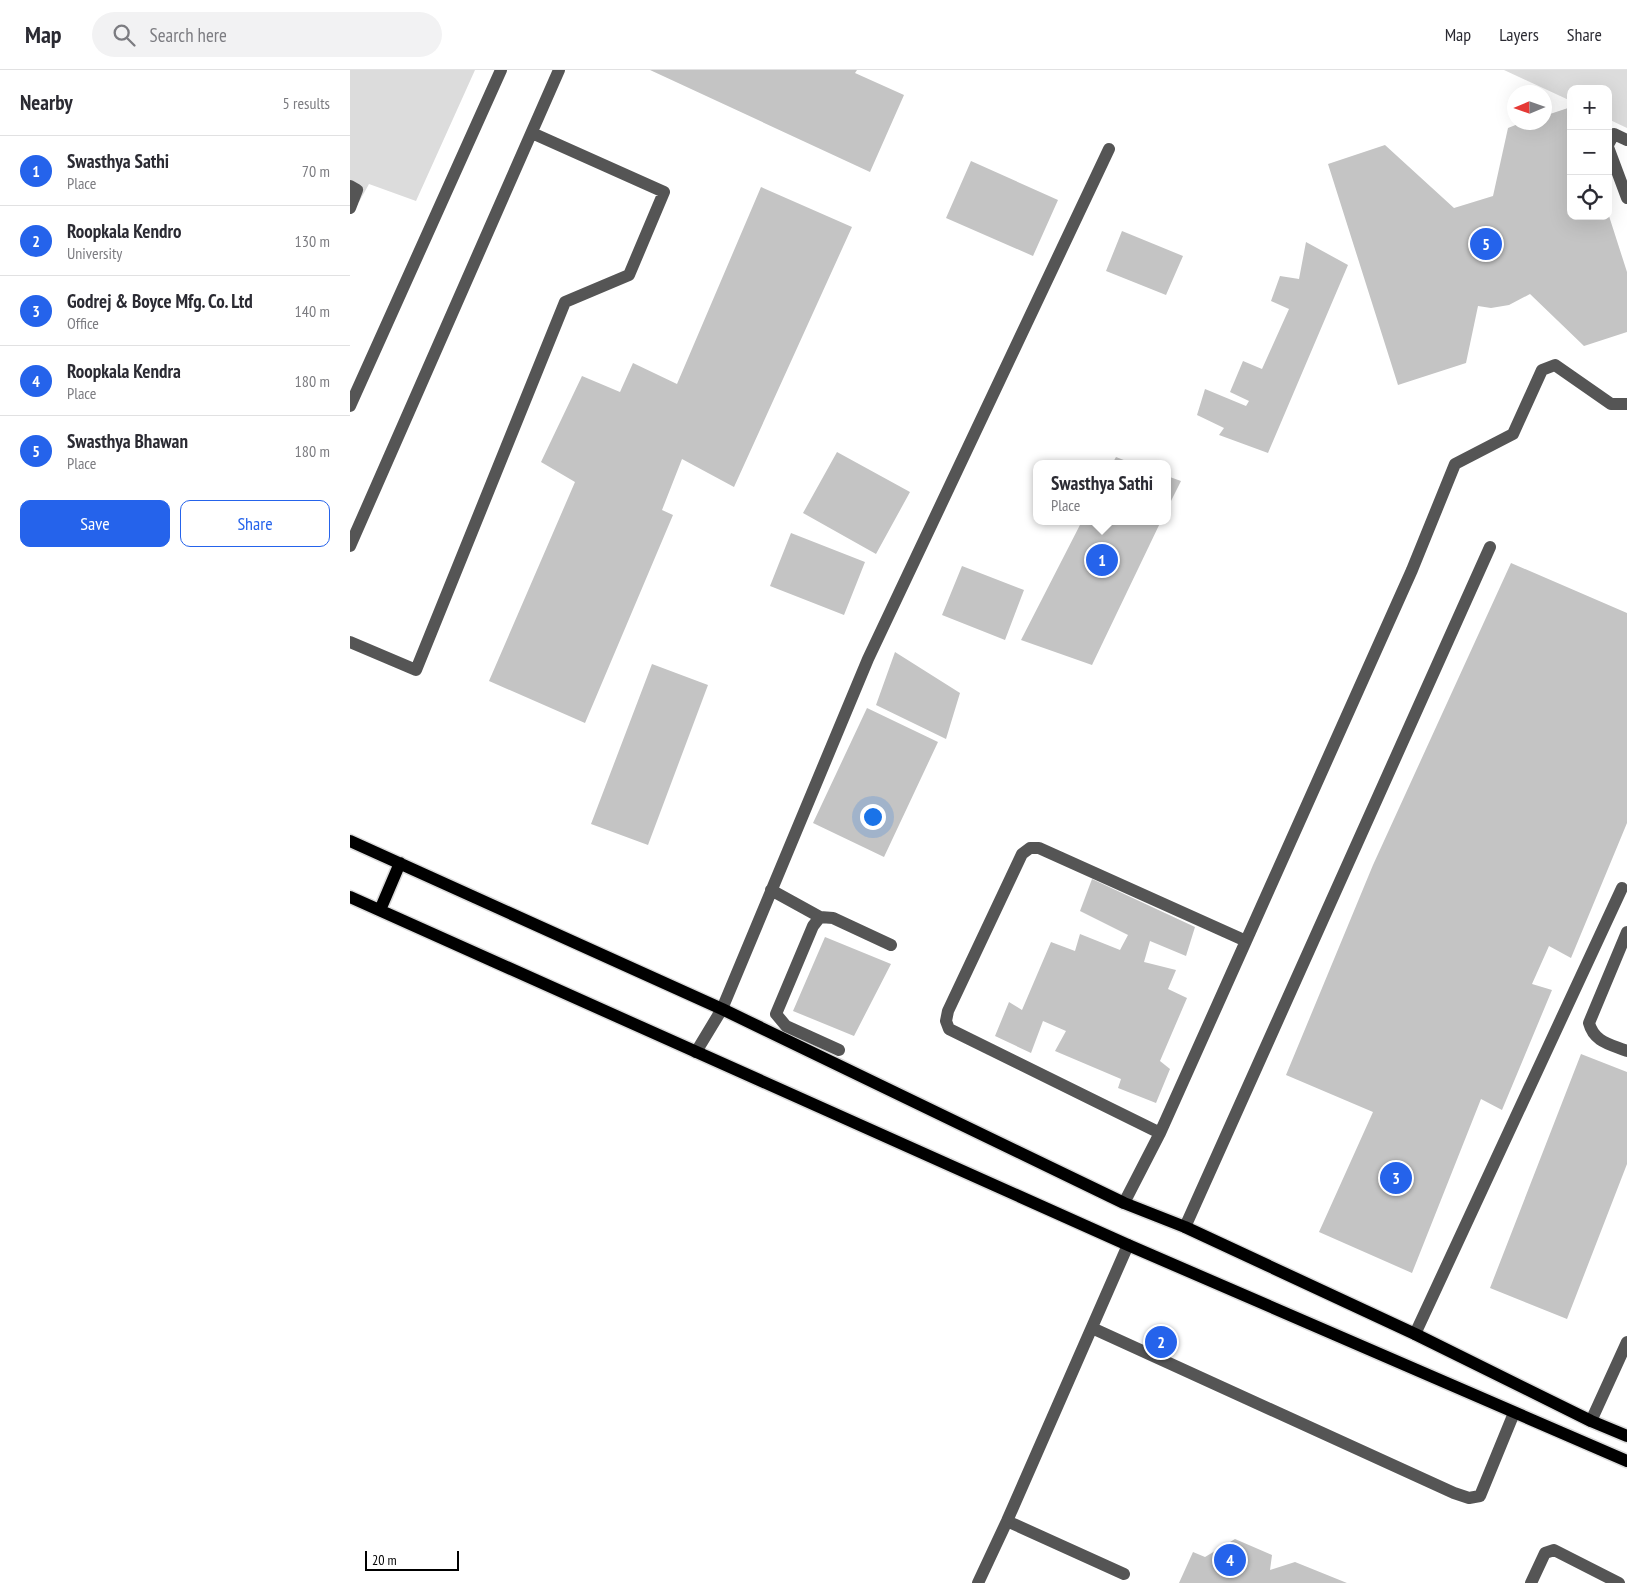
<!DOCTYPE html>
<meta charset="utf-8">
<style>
:root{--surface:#fff;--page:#f2f2f3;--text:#2b2b33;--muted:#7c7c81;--line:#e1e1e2;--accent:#2563eb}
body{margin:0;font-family:"PT Sans Narrow",sans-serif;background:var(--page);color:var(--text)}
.controls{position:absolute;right:15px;top:15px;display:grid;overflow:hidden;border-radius:10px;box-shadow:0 5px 20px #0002}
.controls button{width:45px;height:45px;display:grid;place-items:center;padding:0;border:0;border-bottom:1px solid var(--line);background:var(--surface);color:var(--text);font:25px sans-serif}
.compass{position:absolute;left:1157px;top:15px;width:45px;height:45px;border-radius:50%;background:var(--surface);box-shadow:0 5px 20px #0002;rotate:268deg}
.scale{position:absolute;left:15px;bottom:12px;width:94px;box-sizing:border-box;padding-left:5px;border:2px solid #000;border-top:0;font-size:14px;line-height:18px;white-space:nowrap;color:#000;-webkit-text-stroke:4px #fff;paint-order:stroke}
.you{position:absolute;left:522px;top:746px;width:18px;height:18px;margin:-12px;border:4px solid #fff;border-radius:50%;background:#1a73e8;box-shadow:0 0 0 8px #1a73e833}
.badge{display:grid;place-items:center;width:32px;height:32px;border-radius:50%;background:var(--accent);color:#fff;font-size:16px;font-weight:700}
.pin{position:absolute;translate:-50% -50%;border:2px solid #fff;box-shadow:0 1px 5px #0006}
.popup{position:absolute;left:683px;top:390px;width:138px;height:65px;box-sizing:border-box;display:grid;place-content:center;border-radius:10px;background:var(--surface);filter:drop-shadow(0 1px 4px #0005);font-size:16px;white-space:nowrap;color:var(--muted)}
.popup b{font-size:19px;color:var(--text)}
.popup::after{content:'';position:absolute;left:50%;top:100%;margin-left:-10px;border:10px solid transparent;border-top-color:var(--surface)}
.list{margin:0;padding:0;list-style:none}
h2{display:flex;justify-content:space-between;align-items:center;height:65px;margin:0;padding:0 20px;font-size:21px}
h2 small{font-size:16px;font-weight:400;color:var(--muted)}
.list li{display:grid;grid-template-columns:32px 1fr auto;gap:15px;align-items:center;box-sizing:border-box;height:70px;padding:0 20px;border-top:1px solid var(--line)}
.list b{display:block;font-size:19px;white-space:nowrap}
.list p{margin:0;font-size:16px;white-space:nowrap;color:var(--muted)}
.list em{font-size:16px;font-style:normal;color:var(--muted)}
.actions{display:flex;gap:10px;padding:15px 20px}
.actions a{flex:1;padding:11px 0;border:1px solid var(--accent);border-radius:10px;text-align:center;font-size:18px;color:var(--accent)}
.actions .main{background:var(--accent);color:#fff}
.icon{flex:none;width:28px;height:28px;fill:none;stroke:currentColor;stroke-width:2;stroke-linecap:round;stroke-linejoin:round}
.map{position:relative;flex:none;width:1277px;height:1513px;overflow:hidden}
header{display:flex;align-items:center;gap:30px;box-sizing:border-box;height:70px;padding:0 25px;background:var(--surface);border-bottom:1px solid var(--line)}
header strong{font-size:24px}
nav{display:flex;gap:28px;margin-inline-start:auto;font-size:18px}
.search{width:350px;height:45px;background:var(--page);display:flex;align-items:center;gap:12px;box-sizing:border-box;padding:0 18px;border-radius:28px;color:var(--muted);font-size:19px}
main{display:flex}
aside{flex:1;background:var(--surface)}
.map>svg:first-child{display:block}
.green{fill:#dcdcdc}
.building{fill:#c4c4c4}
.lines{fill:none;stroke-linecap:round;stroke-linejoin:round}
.major-casing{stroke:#dbdbdb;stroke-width:15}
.minor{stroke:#555;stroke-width:12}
.major{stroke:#000;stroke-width:12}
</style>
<header>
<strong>Map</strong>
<div class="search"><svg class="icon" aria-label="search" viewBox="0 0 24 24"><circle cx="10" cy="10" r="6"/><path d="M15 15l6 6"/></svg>Search here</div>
<nav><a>Map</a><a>Layers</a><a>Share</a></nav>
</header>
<main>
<aside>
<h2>Nearby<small>5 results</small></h2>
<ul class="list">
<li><span class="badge">1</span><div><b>Swasthya Sathi</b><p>Place</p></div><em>70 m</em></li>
<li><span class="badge">2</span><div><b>Roopkala Kendro</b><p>University</p></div><em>130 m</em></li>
<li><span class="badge">3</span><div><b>Godrej &amp; Boyce Mfg. Co. Ltd</b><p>Office</p></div><em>140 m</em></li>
<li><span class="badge">4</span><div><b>Roopkala Kendra</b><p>Place</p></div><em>180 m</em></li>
<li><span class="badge">5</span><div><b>Swasthya Bhawan</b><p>Place</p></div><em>180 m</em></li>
</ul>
<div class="actions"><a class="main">Save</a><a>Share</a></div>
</aside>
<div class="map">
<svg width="1277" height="1513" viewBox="0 0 1277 1513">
<rect width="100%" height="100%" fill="#fff"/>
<path class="green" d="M0,0h125l-59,131 -47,-17 -10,18 -9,-4z
M1154,0h123v58l-19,-9v-30h-37v12z"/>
<path class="building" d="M300,0h207l-2,3 49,22 -34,77z
M1221,37v109h38l18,56v60l-43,14 -54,-52 -21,11 -18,3 -13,-2 -12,57 -68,22 -70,-221 57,-19 69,63 39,-12 15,-68 15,-6h21v-6z
M621,91l87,39 -25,56 -87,-38z
M411,117l91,40 -118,260 -52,-28 -20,51 11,5 -88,208 -96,-42 86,-199 -34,-20 41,-86 38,16 13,-29 44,21z
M772,161l61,25 -17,39 -60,-24z
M956,172l42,23 -80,188 -49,-18 5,-7 -27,-13 8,-26 41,17 3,-5 -19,-9 13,-31 19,8 27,-60 -18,-8 9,-25 19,3z
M487,382l73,40 -34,62 -73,-41z
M766,387l18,7h-22z
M817,406l14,5 -14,28z
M732,451h79l-69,144 -71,-25z
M441,463l74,29 -21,53 -74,-29z
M1161,493l116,50v210l-56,135 -22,-12 -17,38 20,6 -50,120 -21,-11 -69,174 -93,-41 54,-120 -87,-37 87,-210z
M612,496l62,24 -19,50 -63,-25z
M545,582l65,41 -14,46 -70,-34z
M302,594l56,21 -60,160 -57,-21z
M517,638l71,34 -54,115 -71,-34z
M742,809l103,48 -9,29 -36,-15 -6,21 32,8 -8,19 19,9 -27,63 10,8 -14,34 -38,-15 3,-9 -66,-28 11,-20 -23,-10 -12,32 -36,-17 14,-34 13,8 29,-68 24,9 5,-17 40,16 8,-15 -48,-24z
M475,867l66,27 -37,72 -61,-25z
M1231,984l46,18v92l-60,155 -77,-31z
M885,1469l37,16 -2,15 25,-8 52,21h-168l14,-31 12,5z"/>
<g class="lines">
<g class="major-casing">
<path id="major" d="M0,771l372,168 402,194 61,24 230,107 176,87 36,15
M0,827l778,348 499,216
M30,840l20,-47"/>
</g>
<path class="minor" d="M1258,75l6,-11 13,6
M1258,77l19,51
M0,116l7,4 -7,18
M0,336l151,-336
M0,476l209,-476
M0,572l66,28 149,-368 64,-27 35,-83 -132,-59
M421,820l49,27
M1277,862l-38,91c5,19 21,21 38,28
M489,980l-53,-24 -10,-12 37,-88 7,-9 13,1 58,27
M346,982l26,-43 146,-350 241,-510
M810,1063l-211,-104 -3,-8 2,-10 74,-157 8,-6h9l207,93
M774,1133l36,-70 86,-192 166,-371 43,-106 58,-30 29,-64 13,-5 56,39h16
M835,1157l305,-680
M742,1258l362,165 15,5 11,-2 34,-83
M1065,1264l207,-446
M1241,1351l36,-79
M657,1451l117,53
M628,1513l29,-62 121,-276
M1181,1513l14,-30 9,-3 65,33"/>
<use href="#major" class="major"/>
</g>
</svg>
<div class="controls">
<button>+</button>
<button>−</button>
<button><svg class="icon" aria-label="locate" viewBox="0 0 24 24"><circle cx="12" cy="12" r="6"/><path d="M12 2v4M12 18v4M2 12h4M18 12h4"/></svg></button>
</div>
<svg class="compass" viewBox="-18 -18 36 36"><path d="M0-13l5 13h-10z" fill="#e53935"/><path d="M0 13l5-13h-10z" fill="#7c7c81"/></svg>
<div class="scale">20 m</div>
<div class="you"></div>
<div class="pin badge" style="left:752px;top:490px">1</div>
<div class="popup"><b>Swasthya Sathi</b>Place</div>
<div class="pin badge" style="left:811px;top:1272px">2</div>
<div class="pin badge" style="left:1046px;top:1108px">3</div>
<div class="pin badge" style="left:880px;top:1490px">4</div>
<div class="pin badge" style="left:1136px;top:174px">5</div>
</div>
</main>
